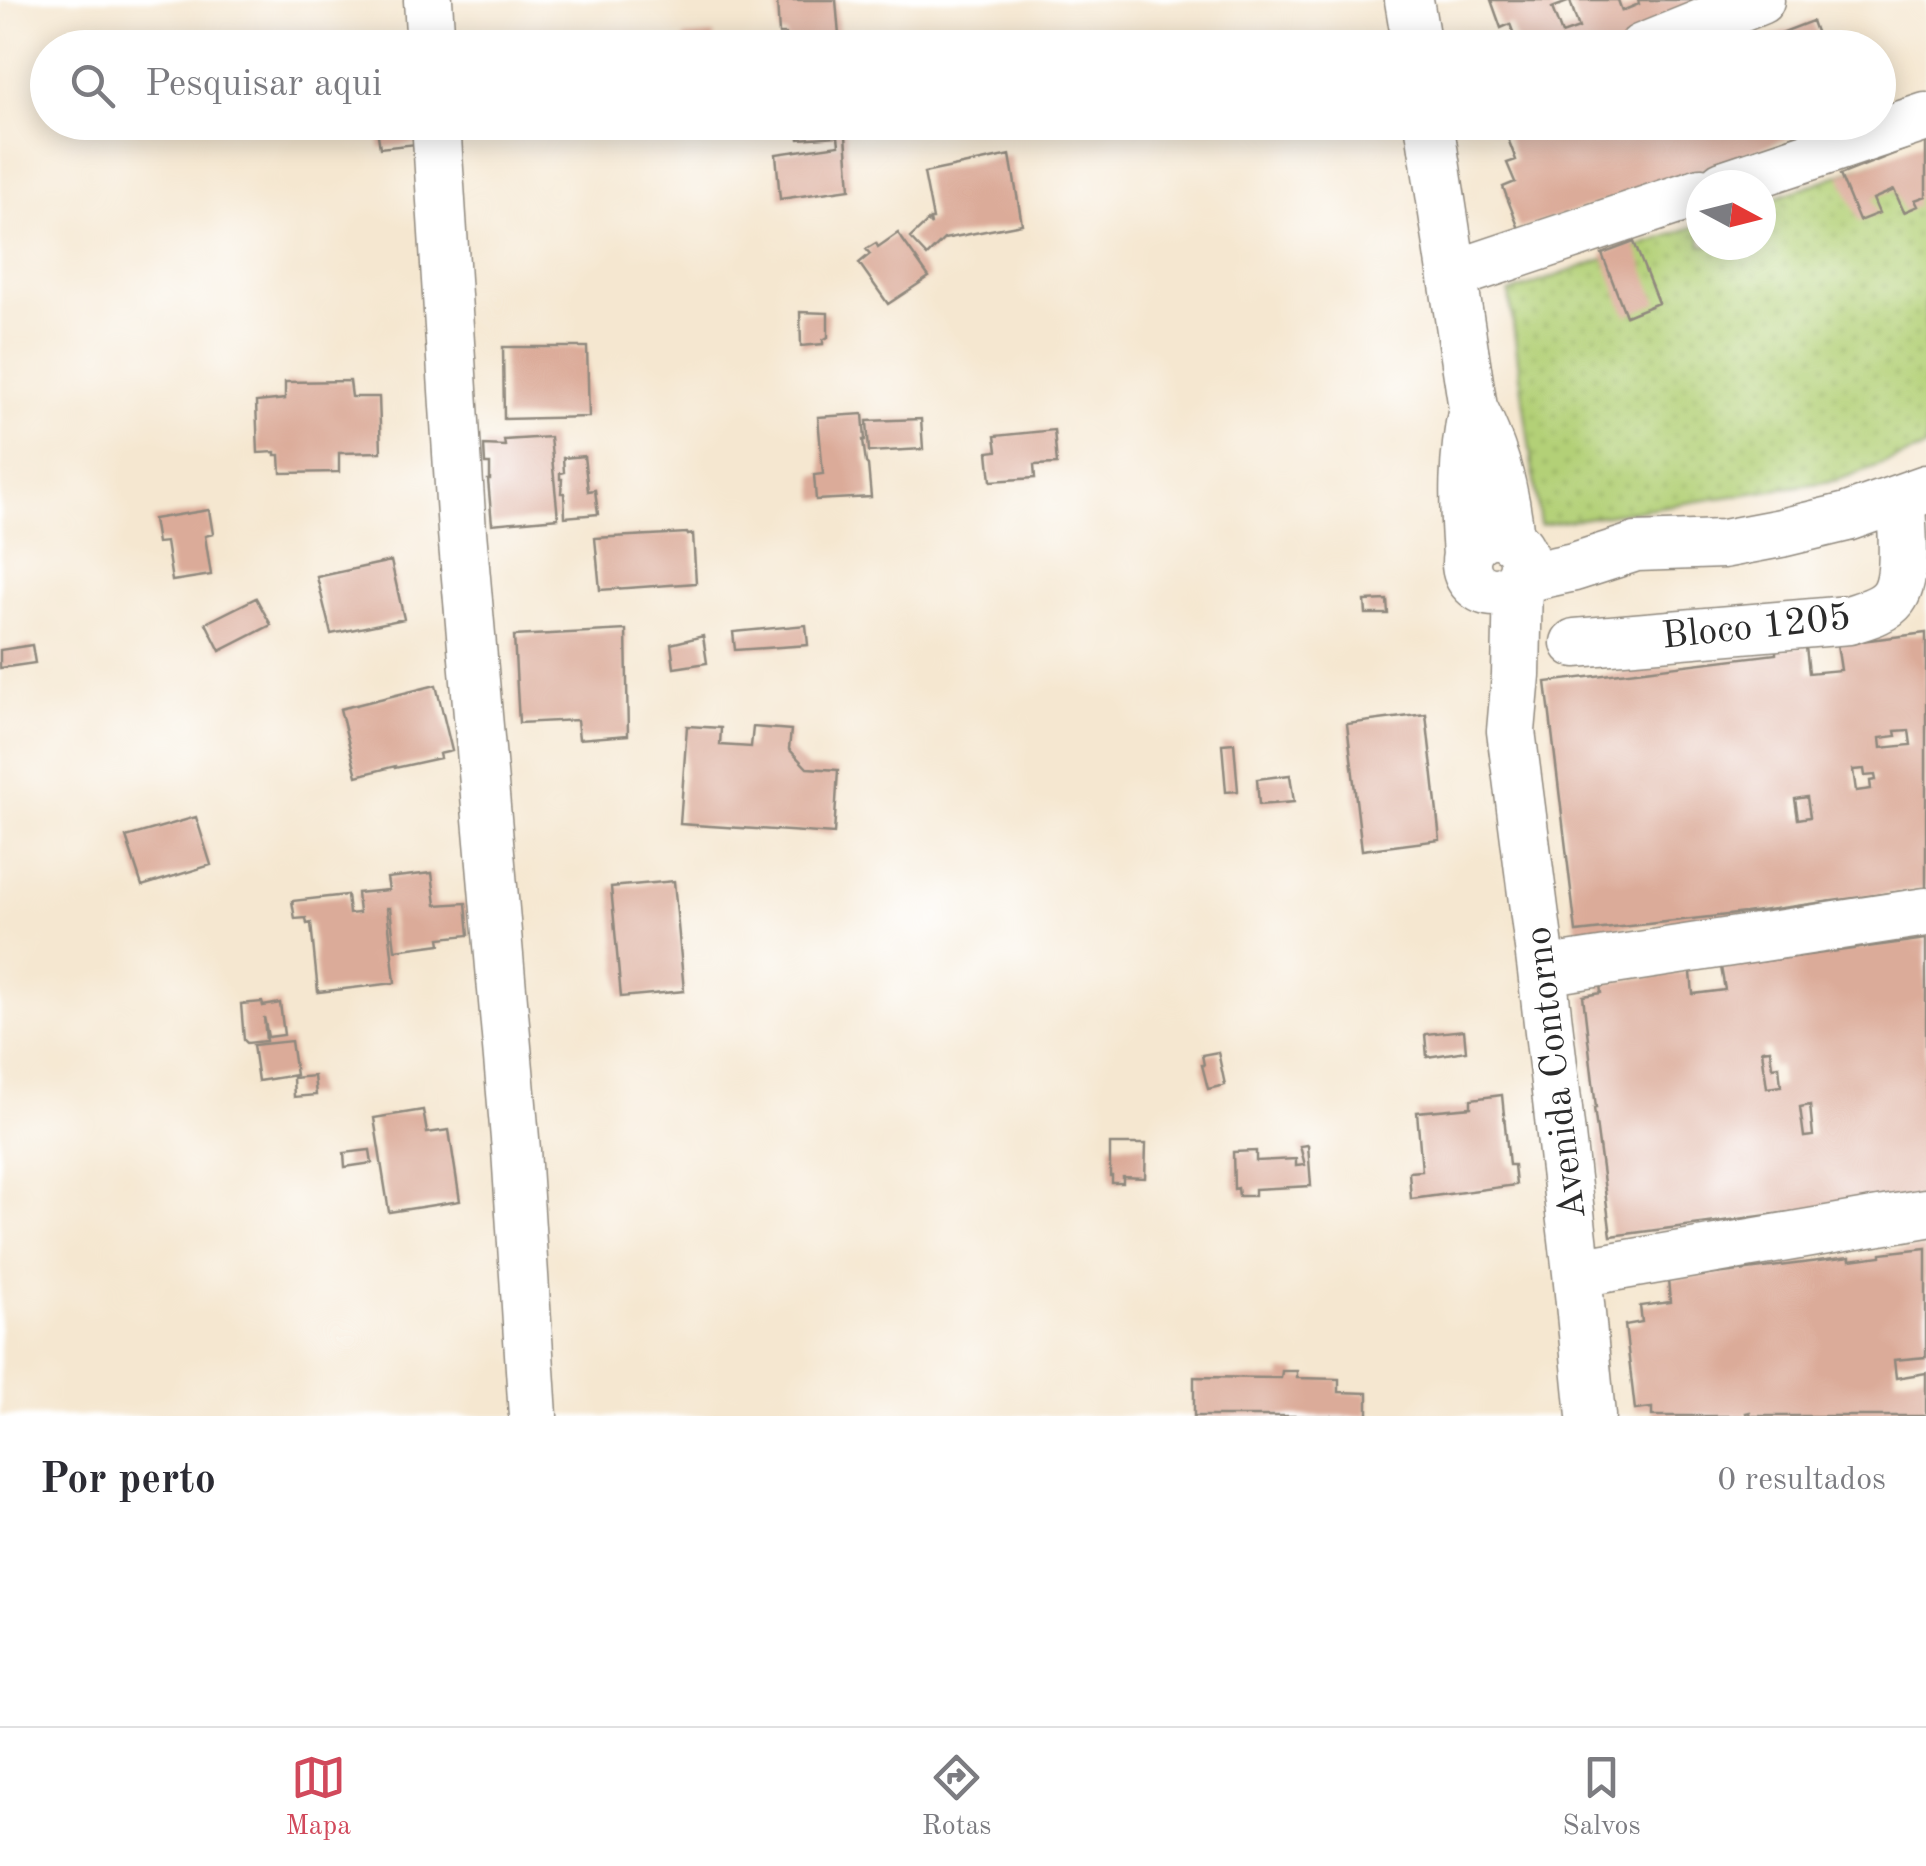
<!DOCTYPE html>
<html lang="pt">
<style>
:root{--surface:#fff;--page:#f7f7f7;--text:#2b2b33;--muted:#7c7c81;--line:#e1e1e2;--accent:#d1495b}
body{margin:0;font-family:"Old Standard TT",serif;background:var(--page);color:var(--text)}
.compass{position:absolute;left:1686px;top:170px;width:90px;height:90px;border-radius:50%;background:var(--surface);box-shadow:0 5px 25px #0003;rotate:97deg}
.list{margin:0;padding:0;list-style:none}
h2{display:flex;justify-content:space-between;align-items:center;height:130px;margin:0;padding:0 40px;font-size:42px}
h2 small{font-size:32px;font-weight:400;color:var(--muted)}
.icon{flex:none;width:55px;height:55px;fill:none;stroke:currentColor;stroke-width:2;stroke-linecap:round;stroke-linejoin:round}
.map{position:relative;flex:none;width:1926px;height:1416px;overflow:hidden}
.search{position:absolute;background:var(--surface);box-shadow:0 5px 25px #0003;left:30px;right:30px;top:30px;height:110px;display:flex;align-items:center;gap:25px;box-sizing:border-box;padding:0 35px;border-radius:55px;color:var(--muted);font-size:38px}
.sheet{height:310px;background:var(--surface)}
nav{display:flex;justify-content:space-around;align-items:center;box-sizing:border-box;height:140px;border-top:2px solid var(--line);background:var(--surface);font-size:28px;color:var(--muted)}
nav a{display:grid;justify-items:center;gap:5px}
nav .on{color:var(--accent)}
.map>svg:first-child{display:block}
.grass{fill:url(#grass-dots);stroke:#6f7e51;stroke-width:2.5}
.building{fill:#dbab99;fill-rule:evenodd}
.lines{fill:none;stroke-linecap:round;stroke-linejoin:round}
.minor-casing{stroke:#90897e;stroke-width:51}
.minor{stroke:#fff;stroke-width:48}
.labels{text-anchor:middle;stroke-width:10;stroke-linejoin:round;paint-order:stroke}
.street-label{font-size:38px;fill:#2b2b2b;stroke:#fff}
</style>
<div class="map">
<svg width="1926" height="1416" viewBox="0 0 1926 1416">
<defs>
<pattern id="grass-dots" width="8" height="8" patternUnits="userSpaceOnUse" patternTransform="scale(2.5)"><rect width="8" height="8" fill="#b3d077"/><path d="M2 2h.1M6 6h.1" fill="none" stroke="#9ab367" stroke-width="1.8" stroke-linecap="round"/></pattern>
</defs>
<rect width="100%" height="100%" fill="#fff"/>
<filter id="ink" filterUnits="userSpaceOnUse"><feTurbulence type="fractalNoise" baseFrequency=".01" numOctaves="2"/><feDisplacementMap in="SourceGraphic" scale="20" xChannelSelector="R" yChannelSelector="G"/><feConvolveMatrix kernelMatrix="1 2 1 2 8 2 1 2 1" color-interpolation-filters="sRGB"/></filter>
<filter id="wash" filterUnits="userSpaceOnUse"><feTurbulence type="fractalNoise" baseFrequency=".0048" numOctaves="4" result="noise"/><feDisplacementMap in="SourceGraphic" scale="40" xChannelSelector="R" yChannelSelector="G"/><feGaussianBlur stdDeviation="2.25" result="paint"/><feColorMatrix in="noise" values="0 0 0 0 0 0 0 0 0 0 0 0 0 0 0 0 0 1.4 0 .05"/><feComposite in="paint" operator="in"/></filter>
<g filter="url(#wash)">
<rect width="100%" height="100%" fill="#f5e7d0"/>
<path class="grass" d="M1926,144v304l-88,32 -298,45 -31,-232 192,-69v21h60v-42z"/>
<g id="blocks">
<path class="building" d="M777,0h59l4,48h-53l-1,-14h-7z
M1491,0h127l4,11 17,-7 -1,-4h114l-123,48h-110l-9,-24 -9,4zM1570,1l9,27 -17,6 -10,-26z
M1812,21l10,27h-77v-1z
M714,35l1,13h-30l-1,-11z
M376,122h39l2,22 -37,4z
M797,122h48l5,67 -70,10 -4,-45 63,-9 -1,-9 -39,3z
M1519,122l308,1 -119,45 -189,61 -16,-42 12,-5 -8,-19 9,-3 -12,-32z
M1926,141v55l-11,4 3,6 -14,6 -10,-22 -21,9 6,14 -20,8 -19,-46z
M1010,155l12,69 -78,15 -17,17 -17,-18 18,-17 3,4 -1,-6h3l-9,-46z
M898,233l31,44 -41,27 -29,-41 11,-9 -4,-5 10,-6 2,4z
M1634,242l24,61 -32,13 -24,-62z
M800,312l28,1v24l-5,3v4l-22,2z
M503,347h84l2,70 -85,2z
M350,381l2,16h27l2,55 -42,1v19l-58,1 -1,-18h-5v-3l-17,1 -2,-51 29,-3v-17z
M863,414l2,26h-2l3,23 2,2 3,32 -55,3 -2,-25 9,-1 -5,-57z
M921,419l2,30 -54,3 -2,-31z
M1054,430l3,34 -23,1 1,13 -44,3 -3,-29 9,-1 -2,-15z
M550,437l8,81 -66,6 -4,-44h2v-16h-5l-1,-19 21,1 -1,-6z
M584,456l4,35 7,-1 3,24 -33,3 -1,-24h-3l1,-14h-2v-6l4,-1 -1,-14z
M209,510l4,24 -8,2 6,39 -39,6 -6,-39 -9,1 -4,-24z
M687,533l1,2 5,-1 3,49 -96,7 -5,-52z
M391,561l13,58 -73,15 -14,-57z
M256,598l15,27 -51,26 -14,-28z
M1387,600l1,14h-22l-1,-13z
M806,625l2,20 -73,5 -2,-18z
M626,630l2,105 -49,4 -2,-19 -58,3 -5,-87z
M1926,633v255l-181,25 -169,19 -30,-250 230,-28v-4l30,-3 3,26 32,-3 -4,-26zM1909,730l2,15 -30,3 -1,-10 16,-2 -1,-5zM1864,769l1,7 10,-1 1,5 -6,1 1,8 -15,2 -3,-21zM1807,797l3,20 -12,2 -3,-20z
M703,636l4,27 -33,5 -3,-24z
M32,645l3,18 -35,5v-18z
M436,685l16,66 -13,3 1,4 -45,10v-2l-38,10 -17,-67z
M1426,714l14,126 -78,10 -15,-126z
M687,726l34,2 -1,17 31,2 2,-20 38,3 -2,19 18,19 31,2 -4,64 -154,-10z
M1234,743l4,48 -12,1 -4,-48z
M1290,775l4,27 -35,3 -2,-26z
M196,817l15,48 -69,21 -16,-49z
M432,873l4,32 30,-2 3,32 -29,3 1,6 -46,6 -5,-42h-3l8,75 -77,9 -7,-69 -4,1 -1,-6 -11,1 -3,-18 55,-6 2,19 10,-1 -2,-20 32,-3 -2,-12z
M674,881l10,110 -63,6 -10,-110z
M1926,939v258l-143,16 -172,23 -17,-128h2l-13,-112 18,-3 -1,-9 88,-12 3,1 2,21 32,-4 -4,-23zM1770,1049l2,18 7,-1 2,20 -14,2 -5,-38zM1810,1105l3,31 -9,1 -4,-30z
M262,1002l1,4 17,-3 4,32 -16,2 -4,-20 2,24 -19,2 -3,-3 -3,-36z
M1464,1030l2,21 -39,6 -2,-23z
M291,1041l5,34 -38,6 -5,-36z
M1218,1052l7,33 -17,4 -6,-24h2l-2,-10z
M314,1076l2,19 -22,2 -1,-19z
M1502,1095l7,70h5l2,20 -105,14 -2,-27 13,-1 -5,-59 54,-5v-8z
M423,1110l4,23 22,-3 11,71 -71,11 -15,-94z
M1110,1144h36l-1,34 -22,-1v6h-11v-7h-2z
M1308,1145l3,41 -56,3v7h-16l-1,-8 -4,1 -1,-37 23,-1v10l40,-2v7l9,-1 -5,-19z
M370,1150l2,13 -27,4 -1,-14z
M1926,1248v109l-32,3 2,18 30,-5v43h-175l-1,-4 -4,1 1,3h-95v-8l-17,2 -10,-85 17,-3 -2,-16 30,-4 -2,-22 182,-23v3l31,-4v-3z
M1282,1371h15v7l42,1v13l29,1v23h-174v-39l87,1z"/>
</g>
</g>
<g filter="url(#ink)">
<use href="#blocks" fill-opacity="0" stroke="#90897e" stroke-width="2.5"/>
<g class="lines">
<g class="minor-casing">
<path id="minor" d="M428,0l3,48
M1409,0l8,48
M1642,48l118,-48
M436,122l26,410 54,618 17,266
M1429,122l44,286c22,43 33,84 37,131
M1723,185l203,-68
M1453,275l248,-83
M1466 563a29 29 0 1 1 58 0a29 29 0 1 1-58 0Z
M1467,555c-4,-52 -5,-95 6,-147
M1519,579l55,-12 62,-20 87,-3 58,-11 66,-16 79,-28
M1518,581l-2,94 -5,56 31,240 35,302 14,143
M1575,643l274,-23c14,-5 34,-9 44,-22 16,-21 8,-73 8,-98
M1542,971l384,-59
M1577,1273l349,-60"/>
</g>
<use href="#minor" class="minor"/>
</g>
</g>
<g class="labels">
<g class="street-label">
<text transform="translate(1756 625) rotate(-6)" y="13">Bloco 1205</text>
<text transform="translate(1554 1073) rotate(-97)" y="13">Avenida Contorno</text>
</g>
</g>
</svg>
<svg class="compass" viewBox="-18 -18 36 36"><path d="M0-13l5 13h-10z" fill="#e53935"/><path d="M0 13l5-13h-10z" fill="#7c7c81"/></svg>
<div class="search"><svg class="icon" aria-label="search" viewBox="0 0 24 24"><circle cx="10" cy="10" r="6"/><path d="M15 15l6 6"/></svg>Pesquisar aqui</div>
</div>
<section class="sheet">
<h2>Por perto<small>0 resultados</small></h2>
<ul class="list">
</ul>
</section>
<nav>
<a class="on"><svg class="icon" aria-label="map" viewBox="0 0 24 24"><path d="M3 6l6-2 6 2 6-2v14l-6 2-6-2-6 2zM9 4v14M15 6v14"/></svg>Mapa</a>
<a><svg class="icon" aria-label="directions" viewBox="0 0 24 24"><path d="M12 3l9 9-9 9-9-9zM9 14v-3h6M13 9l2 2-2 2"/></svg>Rotas</a>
<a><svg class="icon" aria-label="saved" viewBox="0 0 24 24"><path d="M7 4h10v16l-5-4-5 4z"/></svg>Salvos</a>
</nav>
